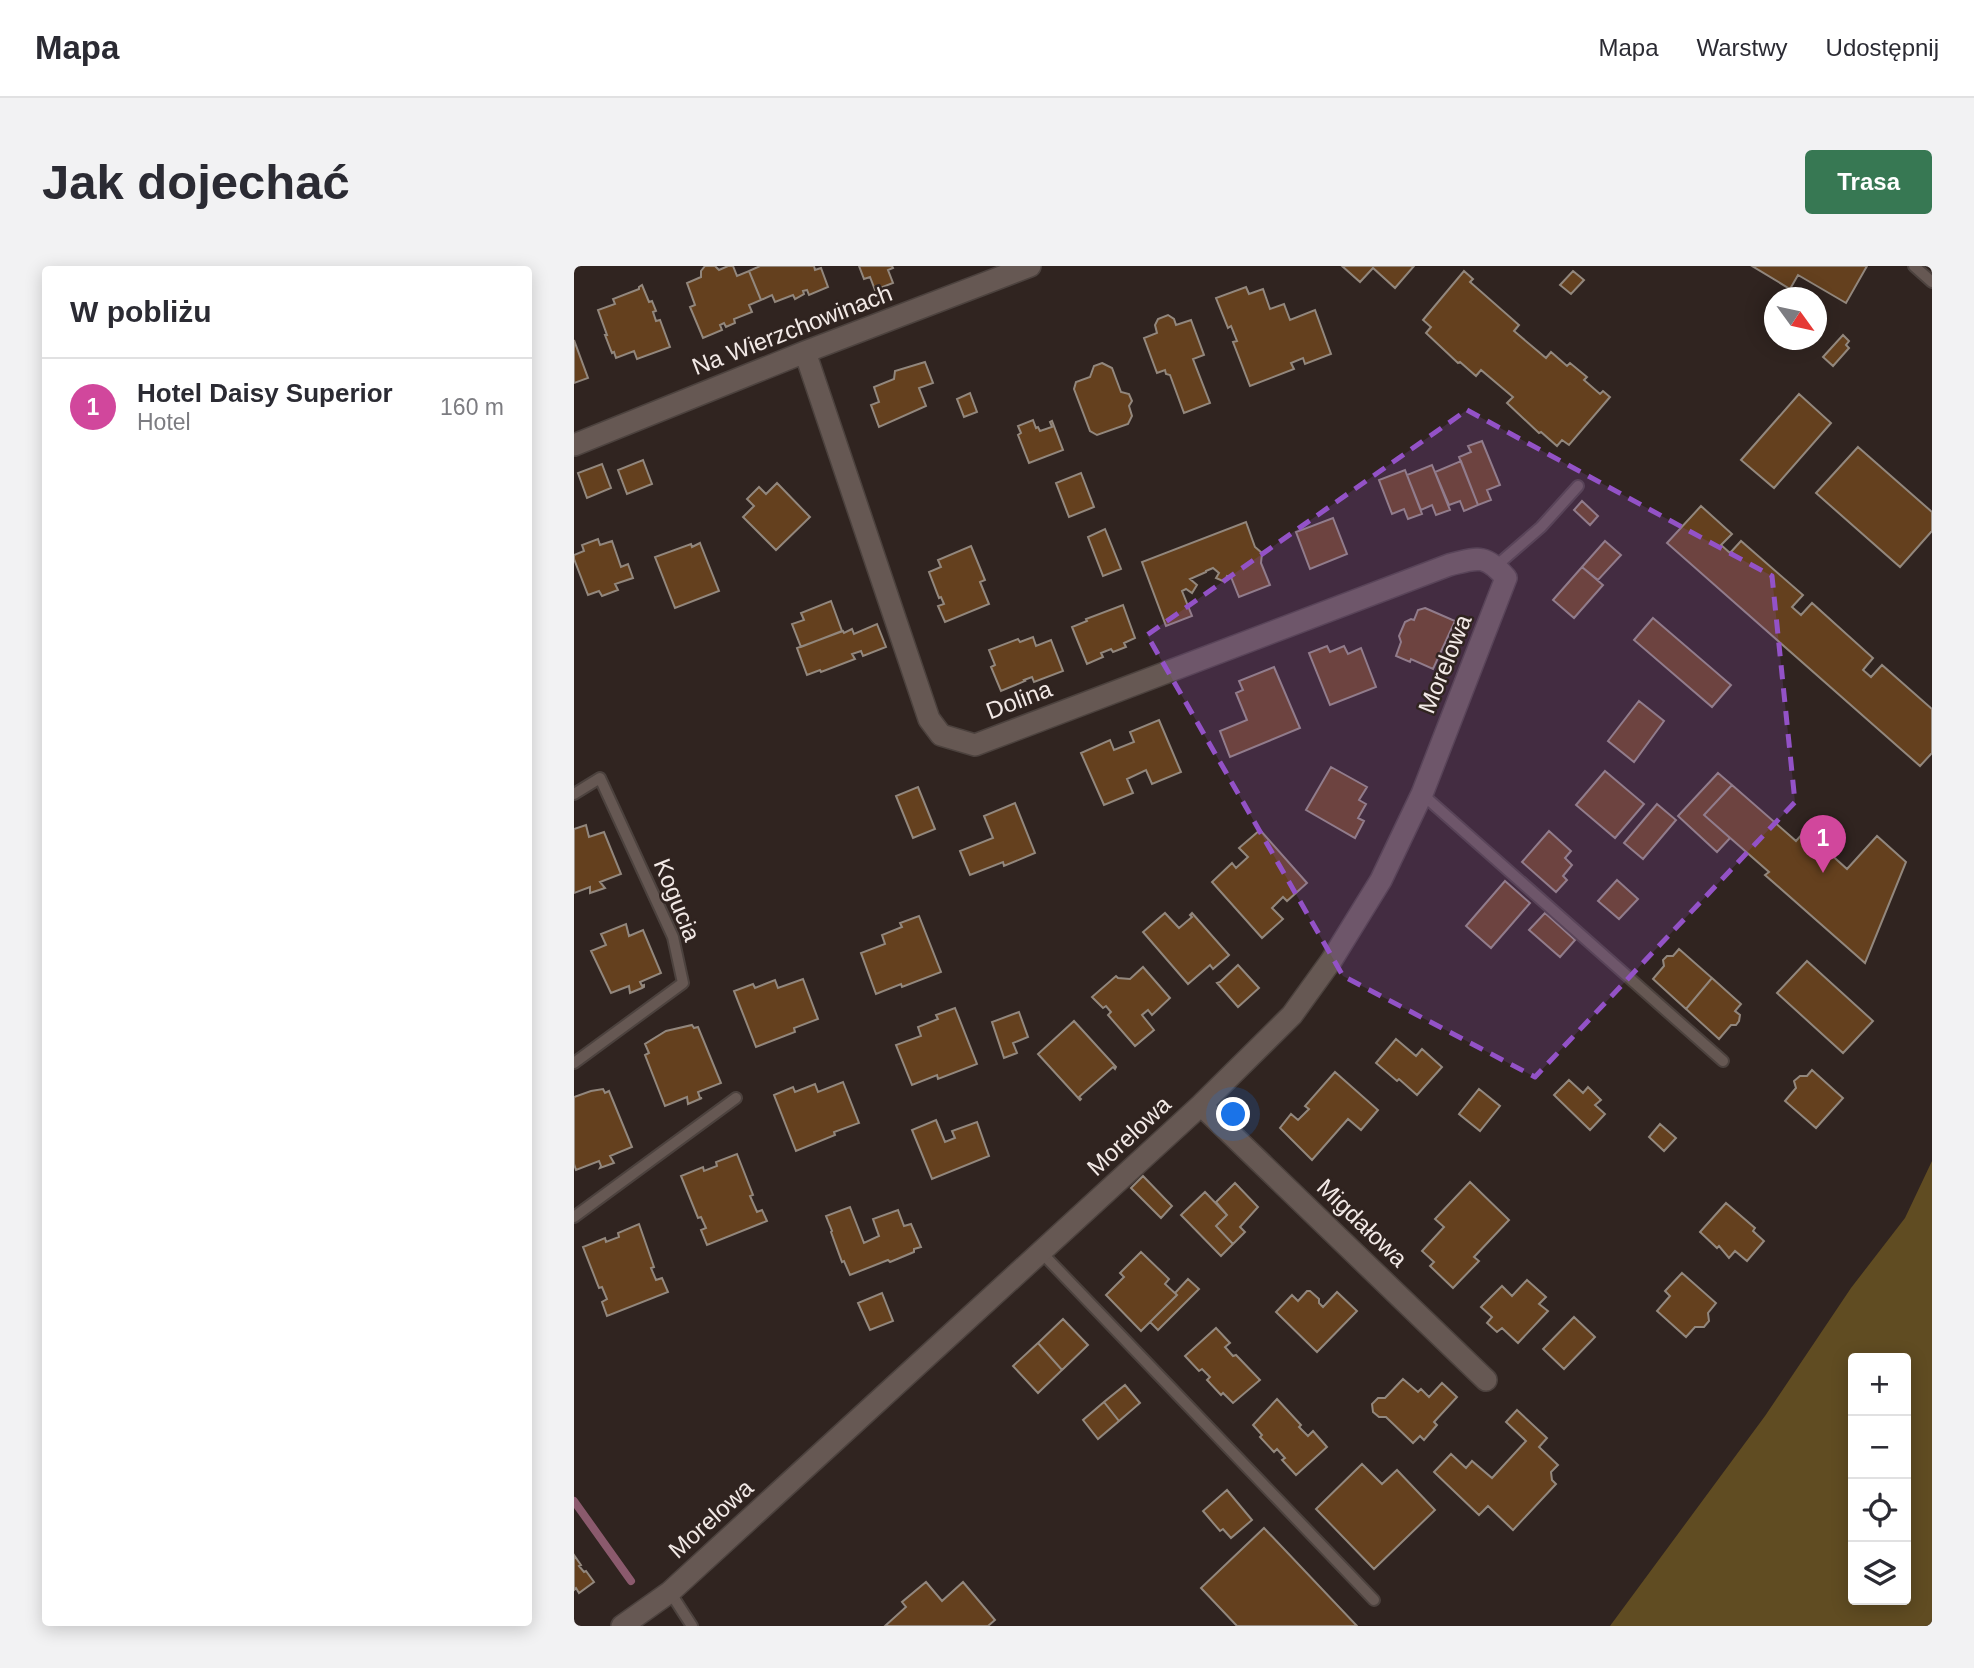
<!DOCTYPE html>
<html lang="pl">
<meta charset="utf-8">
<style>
:root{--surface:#fff;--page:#f2f2f3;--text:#2b2b33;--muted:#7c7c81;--line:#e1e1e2;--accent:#377853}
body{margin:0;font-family:Arial,sans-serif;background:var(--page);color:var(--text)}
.controls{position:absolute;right:21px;bottom:21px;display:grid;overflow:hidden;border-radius:7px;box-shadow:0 4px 18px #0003}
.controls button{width:63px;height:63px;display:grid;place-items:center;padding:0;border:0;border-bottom:2px solid var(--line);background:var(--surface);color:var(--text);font:35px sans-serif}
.compass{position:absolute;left:1190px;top:21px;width:63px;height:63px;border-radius:50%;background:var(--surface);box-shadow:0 4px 18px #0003;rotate:123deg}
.you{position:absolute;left:660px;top:849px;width:24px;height:24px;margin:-18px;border:5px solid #fff;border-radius:50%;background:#1a73e8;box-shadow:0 0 0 10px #1a73e833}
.badge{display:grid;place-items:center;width:46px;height:46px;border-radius:50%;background:var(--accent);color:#fff;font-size:23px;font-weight:700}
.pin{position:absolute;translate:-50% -58px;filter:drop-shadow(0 2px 4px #0008)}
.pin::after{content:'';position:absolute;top:37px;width:24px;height:21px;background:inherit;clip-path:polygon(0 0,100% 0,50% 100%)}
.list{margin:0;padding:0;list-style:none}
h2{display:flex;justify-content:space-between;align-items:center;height:91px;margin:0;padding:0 28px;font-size:30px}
h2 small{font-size:23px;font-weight:400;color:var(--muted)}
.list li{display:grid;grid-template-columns:46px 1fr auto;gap:21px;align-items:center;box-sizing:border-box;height:98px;padding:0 28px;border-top:2px solid var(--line)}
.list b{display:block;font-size:26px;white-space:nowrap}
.list p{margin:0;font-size:23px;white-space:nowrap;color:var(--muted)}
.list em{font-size:23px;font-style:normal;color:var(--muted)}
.icon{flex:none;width:38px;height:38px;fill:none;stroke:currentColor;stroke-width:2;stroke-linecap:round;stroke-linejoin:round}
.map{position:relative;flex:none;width:1358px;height:1360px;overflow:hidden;border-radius:7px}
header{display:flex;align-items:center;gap:42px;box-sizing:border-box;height:98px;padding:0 35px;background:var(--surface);border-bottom:2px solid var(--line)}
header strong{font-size:33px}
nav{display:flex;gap:38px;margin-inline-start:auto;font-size:24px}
.intro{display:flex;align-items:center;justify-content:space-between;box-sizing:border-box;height:168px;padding:0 42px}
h1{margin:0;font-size:49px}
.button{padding:18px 32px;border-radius:7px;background:var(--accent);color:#fff;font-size:24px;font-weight:700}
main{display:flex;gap:42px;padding:0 42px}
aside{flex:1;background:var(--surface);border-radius:7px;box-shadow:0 4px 18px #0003}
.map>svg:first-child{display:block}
.green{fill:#604c22;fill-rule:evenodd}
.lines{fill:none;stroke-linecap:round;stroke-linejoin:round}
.stream{stroke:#8b5a6d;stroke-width:8}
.building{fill:#64401e;stroke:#92877d;stroke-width:2}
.lane-casing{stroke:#4c423e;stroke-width:14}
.street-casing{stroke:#4c423e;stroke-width:24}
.lane{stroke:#665853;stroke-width:10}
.street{stroke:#665853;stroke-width:21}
.marked{fill:#9352c7;fill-opacity:0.2;stroke:#9352c7;stroke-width:5;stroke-dasharray:14 9;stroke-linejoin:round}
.labels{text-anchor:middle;stroke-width:5;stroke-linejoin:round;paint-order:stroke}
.street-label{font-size:24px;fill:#f2e9e6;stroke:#302420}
</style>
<header>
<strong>Mapa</strong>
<nav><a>Mapa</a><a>Warstwy</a><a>Udostępnij</a></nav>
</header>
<div class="intro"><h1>Jak dojechać</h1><a class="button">Trasa</a></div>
<main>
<aside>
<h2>W pobliżu<small></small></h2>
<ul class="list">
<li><span class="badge" style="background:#d1479c">1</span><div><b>Hotel Daisy Superior</b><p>Hotel</p></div><em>160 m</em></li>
</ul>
</aside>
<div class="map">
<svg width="1358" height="1360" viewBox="0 0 1358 1360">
<rect width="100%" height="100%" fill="#302420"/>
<path class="green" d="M1358,895v465h-322l155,-210 86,-128 54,-70zM1279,1092h53v242h-53z"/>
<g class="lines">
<path class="stream" d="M0,1235l57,80"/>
</g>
<path class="building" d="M131,0h10l4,4 9,-4h5l4,10 12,-5 12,29 -12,5 3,7 -18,7 1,4 -9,4 -2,-4 -4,2 2,5 -19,8 -13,-31 5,-2 -8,-22 14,-6v-6z
M186,0h54l1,4 6,-2 7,19 -19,8 -2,-5 -4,1 1,3 -9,5 -2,-4 -18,7 -3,-7 -11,5 -12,-29z
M285,0h33l1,2 -5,2 5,13 -18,7 -5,-13 -6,2z
M768,0h72l-19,22 -22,-20 -13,14z
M1178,0h115l-21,37 -48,-28 -8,14z
M890,5l9,8 -3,3 49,43 -5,6 32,27 5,-6 16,14 3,-3 17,14 -3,3 16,14 3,-3 7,6 -41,48 -7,-5 -5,6 -16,-14 -2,1 -32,-30 6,-6 -32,-27 -5,6 -16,-14 -2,1 -32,-30 5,-6 -8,-7z
M999,5l11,9 -13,14 -11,-9z
M68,19l7,17 3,-1 4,10 -3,1 3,9 4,-1 10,27 -33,12 -3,-8 -18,7 -2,-6 -2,1 -7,-18h2l-9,-25 17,-6 -2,-5 26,-10v-2z
M672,21l3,7 14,-5 7,20 14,-5 6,16 25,-10 16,44 -26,10 -2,-6 -12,5 3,6 -44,17 -17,-44 4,-1 -6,-15 -3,2 -12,-30z
M594,49l6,4 2,6 15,-5 13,35 -11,4 17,44 -26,10 -14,-38 -4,-1 -1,-4 -8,3 -13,-35 13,-5 -2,-8 3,-6z
M1269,69l6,6 -3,4 3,3 -16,18 -10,-9z
M0,74l14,38 -14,5z
M351,96l8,21 -14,5 7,18 -47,21 -8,-22 8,-3 -5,-15 20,-8 1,-8z
M528,97l10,5 9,24 8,2 3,7 -3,5 3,10 -4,8 -31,11 -7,-4 -16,-42 2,-7 14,-5 4,-11z
M396,127l7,19 -13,5 -7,-18z
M1225,128l32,29 -57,65 -33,-28z
M459,154l3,8 2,-1 2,4 12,-4 -2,-5 2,-1 11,29 -34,13 -11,-28 3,-2 -3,-7z
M908,175l18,44 -13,5 4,10 -13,5 -19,-48 12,-5 -3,-6z
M1284,181l74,65v19l-32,36 -84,-74z
M69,194l9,24 -25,10 -9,-24z
M887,195l17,44 -14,6 -4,-10 -11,4 -14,-33z
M28,198l9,24 -24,10 -9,-25z
M858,199l18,45 -14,5 -4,-10 -11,5 -14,-35z
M831,204l17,44 -14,5 -4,-10 -12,5 -13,-34z
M507,207l13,34 -25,10 -13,-34z
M203,217l33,34 -34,33 -33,-33 11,-11 -7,-7 12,-12 7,7z
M1008,235l16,15 -8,9 -16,-15z
M1127,240l31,28 -11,11 9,8 11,-12 62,54 -11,12 9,8 11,-12 61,55 -10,12 8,7 11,-12 50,44v44l-12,13 -253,-223z
M759,252l14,36 -37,15 -14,-37z
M672,256l9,25 7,6 -1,10 9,22 -31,12 -8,-20 -4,-1 -2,6 -9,-4 3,-5 -6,-5 -7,3v1l-16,7 7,6 -5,8 -6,-4 -4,2 10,25 -26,10 -24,-64z
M531,263l16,40 -18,7 -15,-39z
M24,273l2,6 12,-4 9,26 7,-3 5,14 -18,6 3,6 -16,6 -3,-5 -11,4 -14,-36v-4l10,-4 -2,-6z
M1031,275l16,14 -23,25 -16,-13z
M126,277l19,48 -44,17 -20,-51 36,-13 1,3z
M397,280l14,34 -5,2 9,22 -44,18 -7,-16 6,-2 -3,-7 -2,1 -10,-26 12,-5 -3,-7z
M1008,301l21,18 -29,33 -21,-18z
M257,335l11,30 -41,16 -9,-23 12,-4 -3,-7z
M549,339l12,33 -11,5 2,4 -13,5 -2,-3 -10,4 2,4 -16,7 -15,-37 15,-6 -1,-2z
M851,342l30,13 -22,48 -22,-10 -1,3 -14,-6 5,-14 -2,-6 6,-14 6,-3 3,1 4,-10z
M1079,352l78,67 -19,22 -78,-67z
M303,358l9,23 -23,9 -2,-5 -9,3 3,5 -34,13 -1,-2 -13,5 -10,-27 46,-17 1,2 8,-4 2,5z
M459,371l3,9 15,-6 12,31 -29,11 -2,-5 -8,3 1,1 -24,10 -10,-24 4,-2 -6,-15 29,-11 2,3z
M753,380l3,6 14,-6 4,8 13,-6 15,39 -46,18 -21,-52z
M700,401l26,61 -70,29 -10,-26 27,-11 -11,-27 7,-3 -4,-9z
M1065,435l25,20 -30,41 -26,-21z
M585,454l22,52 -29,12 -6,-14 -19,9 6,14 -29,12 -23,-52 29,-13 4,10 20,-8 -4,-10z
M757,501l36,20 -8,13 7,4 -8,14 6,3 -9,17 -49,-28z
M1031,505l39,33 -29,34 -39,-33z
M1144,507l14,12 -28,30 26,23 -13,14 -39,-36z
M1158,519l64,56 9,-10 42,38 30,-33 29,26 -41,101 -100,-88 4,-3 -65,-57z
M344,521l17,42 -22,9 -17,-42z
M441,537l20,50 -31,13 -1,-4 -33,13 -10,-24 33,-13 -9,-22z
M1083,538l19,16 -33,39 -19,-16z
M12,559l3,12 15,-5 17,42 -21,8 5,6 -15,5v-6l-16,6v-64z
M686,564l47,53 -20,18 -4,-4 -11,11 11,11 -21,19 -50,-56 20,-19 4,5 12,-11 -9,-9z
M975,565l22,20 -6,7 7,7 -9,11 4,4 -11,12 -34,-30z
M1043,614l21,19 -19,20 -21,-18z
M931,615l25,22 -39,45 -25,-22z
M591,647l14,15 13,-11 -2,-2 2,-2 37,42 -1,1 -15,13 -3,-4 -22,19 -45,-52z
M971,647l30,27 -15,17 -31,-27z
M345,650l22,56 -39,15 -1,-3 -25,10 -15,-41 24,-9 -3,-9 20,-8 -2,-4z
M52,658l3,12 14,-6 18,43 -21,9 2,4 2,-1v2l-2,1 -12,5 -1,-7 -18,7 -20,-42 15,-6 -5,-11z
M1105,683l33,29 -26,31 -33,-30 11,-13 -1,-6 4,-4h6z
M1233,695l66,60 -30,32 -66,-60z
M664,699l21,23 -21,19 -21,-24 3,-1z
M569,701l27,31 -18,17 -4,-5 -6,5 12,15 -19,16 -27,-31 3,-3 -5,-6 -3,2 -11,-11 24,-21 2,2 12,1z
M1138,712l29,26 -6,7 5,4 -1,6 -3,4h-5l-12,14 -33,-30z
M229,713l15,40 -24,9 1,4 -39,15 -22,-56 19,-7 2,4 20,-8 3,8z
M381,742l22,56 -39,15 -1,-4 -25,10 -16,-40 25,-9 -3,-9 20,-8 -2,-4z
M445,746l9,25 -15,6 4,10 -13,5 -12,-36z
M500,755l42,46 -1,2 -2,-2 -34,30 2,2 -1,1 -42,-46z
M118,759l2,3 4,-1 23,56 -23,9 2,6h2l-14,6 -1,-7 -22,9 -20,-51 4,-2 -4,-9 21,-13z
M822,773l20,17 6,-7 20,18 -25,28 -18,-16 -2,2 -21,-18z
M1238,804l31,28 -27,30 -31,-27 11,-13 -2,-7 6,-5h7z
M761,806l43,38 -17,20 -13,-11 -36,41 -32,-32 11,-14 7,6 11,-11 -4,-3z
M995,814l14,13 5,-6 13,13 -6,5 10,9 -15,16 -36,-35z
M269,816l16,41 -25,9 1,3 -39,16 -22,-56 19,-8 2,5 20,-8 3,8z
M29,823l2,4 4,-2 23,56 -22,9 4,7 -14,5 1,-2 -2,-5 -23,9 -2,-6v-67l17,-6z
M905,823l21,17 -20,25 -21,-17z
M362,854l9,22 10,-4 -3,-7 25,-9 12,34 -57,23 -20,-49z
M1086,858l16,14 -12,13 -15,-14z
M163,888l16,41 -3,1 7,16 5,-2 5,11 -60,24 -6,-15 5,-2 -5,-11 -3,1 -17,-42 22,-9 1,4 13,-5 -1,-4z
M569,910l29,30 -11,12 -30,-30z
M896,916l39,38 -35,37 5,4 -26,27 -23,-22 4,-4 -12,-11 22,-24 -9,-8z
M661,917l23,24 -18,20 5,5 -12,12 -17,-18 11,-11 -11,-13z
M631,926l22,23 -11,11 17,18 -12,12 -40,-41z
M1152,937l29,25 -2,3 11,10 -17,20 -12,-10 -6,7 -10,-12 -2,2 -17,-16z
M276,941l14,36 15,-7 -6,-17 25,-9 6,16 7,-2 10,23 -7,2v3l-24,10 -2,-2 -38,15 -6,-14 -2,1 -11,-30 1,-1 -6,-15z
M65,958l15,43 -3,1 5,12 6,-2 6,14 -61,24 -5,-14 5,-3 -5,-12 -3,1 -16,-41 22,-9 1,4 13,-5 -1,-4z
M567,986l28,27 -4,5 12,11 -36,36 -35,-36 18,-18 -4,-4z
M1108,1007l34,30 -8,10 1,8 -5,6h-9l-9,10 -29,-26 13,-15 -5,-5z
M614,1013l11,10 -41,41 -8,-8 27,-27 -2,-2z
M953,1014l19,17 -7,7 9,7 -30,32 -16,-15 -5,4 -10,-9 5,-6 -11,-10 21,-21 10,10z
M733,1025h3l9,8v4l4,4 14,-15 20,19 -40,41 -41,-40 16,-17 6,6z
M308,1027l11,28 -23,9 -12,-27z
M1000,1051l21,20 -31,32 -21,-20z
M489,1053l25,26 -26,25 -24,-27z
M642,1062l14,15 -5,4 8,9 3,-1 24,25 -27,23 -10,-10 -2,2 -14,-15 3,-3 -8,-8 -3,2 -14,-15z
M464,1077l24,27 -24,23 -25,-27z
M829,1113l15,13 3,-3 8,8 13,-14 15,14 -23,25 3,3 -13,15 -4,-4 -7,7 -27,-26h-7l-6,-5 -1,-8 6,-6h7z
M551,1119l15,18 -21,18 -15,-19z
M703,1133l24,26 -2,2 9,9 5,-5 14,16 -31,28 -14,-15 3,-2 -8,-9 -3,3 -14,-15 2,-2 -9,-10z
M530,1136l15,19 -21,18 -15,-19z
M943,1144l30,28 -8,9 19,18 -7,7 1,8 4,4 -43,46 -25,-24 -9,9 -45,-43 17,-18 15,14 6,-7 20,17 34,-37 -20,-19z
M788,1198l20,20 15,-14 38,40 -61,59 -58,-60z
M653,1224l25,30 -21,18 -8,-9 -3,2 -17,-20z
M690,1262l93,98h-120l-36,-38z
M0,1289l7,10 -2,1 5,6 2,-1 8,11 -15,11 -3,-5 -2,2z
M352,1316l16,19 21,-19 32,38 -7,6h-103l21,-19 -4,-5z"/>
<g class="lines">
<g class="lane-casing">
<path id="lane" d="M1340,0l18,16
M922,300l45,-39 37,-41
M0,528l26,-16 73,159 10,46 -109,80
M848,528l301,267
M0,951l162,-119
M467,986l333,348
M96,1326l22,34"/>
</g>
<g class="street-casing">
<path id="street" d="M0,179l231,-93 225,-86
M627,839l285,275
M48,1360l48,-34 531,-487 91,-90 39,-54 50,-81 41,-86 84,-216c-21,-25 -29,-20 -57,-13l-474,180 -34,-10 -12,-16 -124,-367"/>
</g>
<use href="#lane" class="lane"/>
<use href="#street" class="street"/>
</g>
<path class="marked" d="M893,144l305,166 23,226 -260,275 -192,-101 -196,-341z"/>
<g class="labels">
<g class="street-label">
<text transform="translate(218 64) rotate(-21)" y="8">Na Wierzchowinach</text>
<text transform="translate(871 398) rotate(-68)" y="8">Morelowa</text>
<text transform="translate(445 434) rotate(-21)" y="8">Dolina</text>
<text transform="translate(103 634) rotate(68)" y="8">Kogucia</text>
<text transform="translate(555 870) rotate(-43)" y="8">Morelowa</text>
<text transform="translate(788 957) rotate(44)" y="8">Migdałowa</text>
<text transform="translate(137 1253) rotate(-42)" y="8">Morelowa</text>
</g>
</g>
</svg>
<div class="controls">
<button>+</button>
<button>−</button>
<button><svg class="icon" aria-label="locate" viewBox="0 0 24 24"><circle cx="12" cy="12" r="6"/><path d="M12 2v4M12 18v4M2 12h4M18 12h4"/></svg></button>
<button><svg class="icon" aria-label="layers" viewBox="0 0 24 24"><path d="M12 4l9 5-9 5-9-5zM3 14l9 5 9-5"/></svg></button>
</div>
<svg class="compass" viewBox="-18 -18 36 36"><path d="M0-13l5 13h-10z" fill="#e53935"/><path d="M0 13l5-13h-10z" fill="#7c7c81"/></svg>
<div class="you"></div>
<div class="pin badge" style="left:1249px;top:607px;background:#d1479c">1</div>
</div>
</main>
